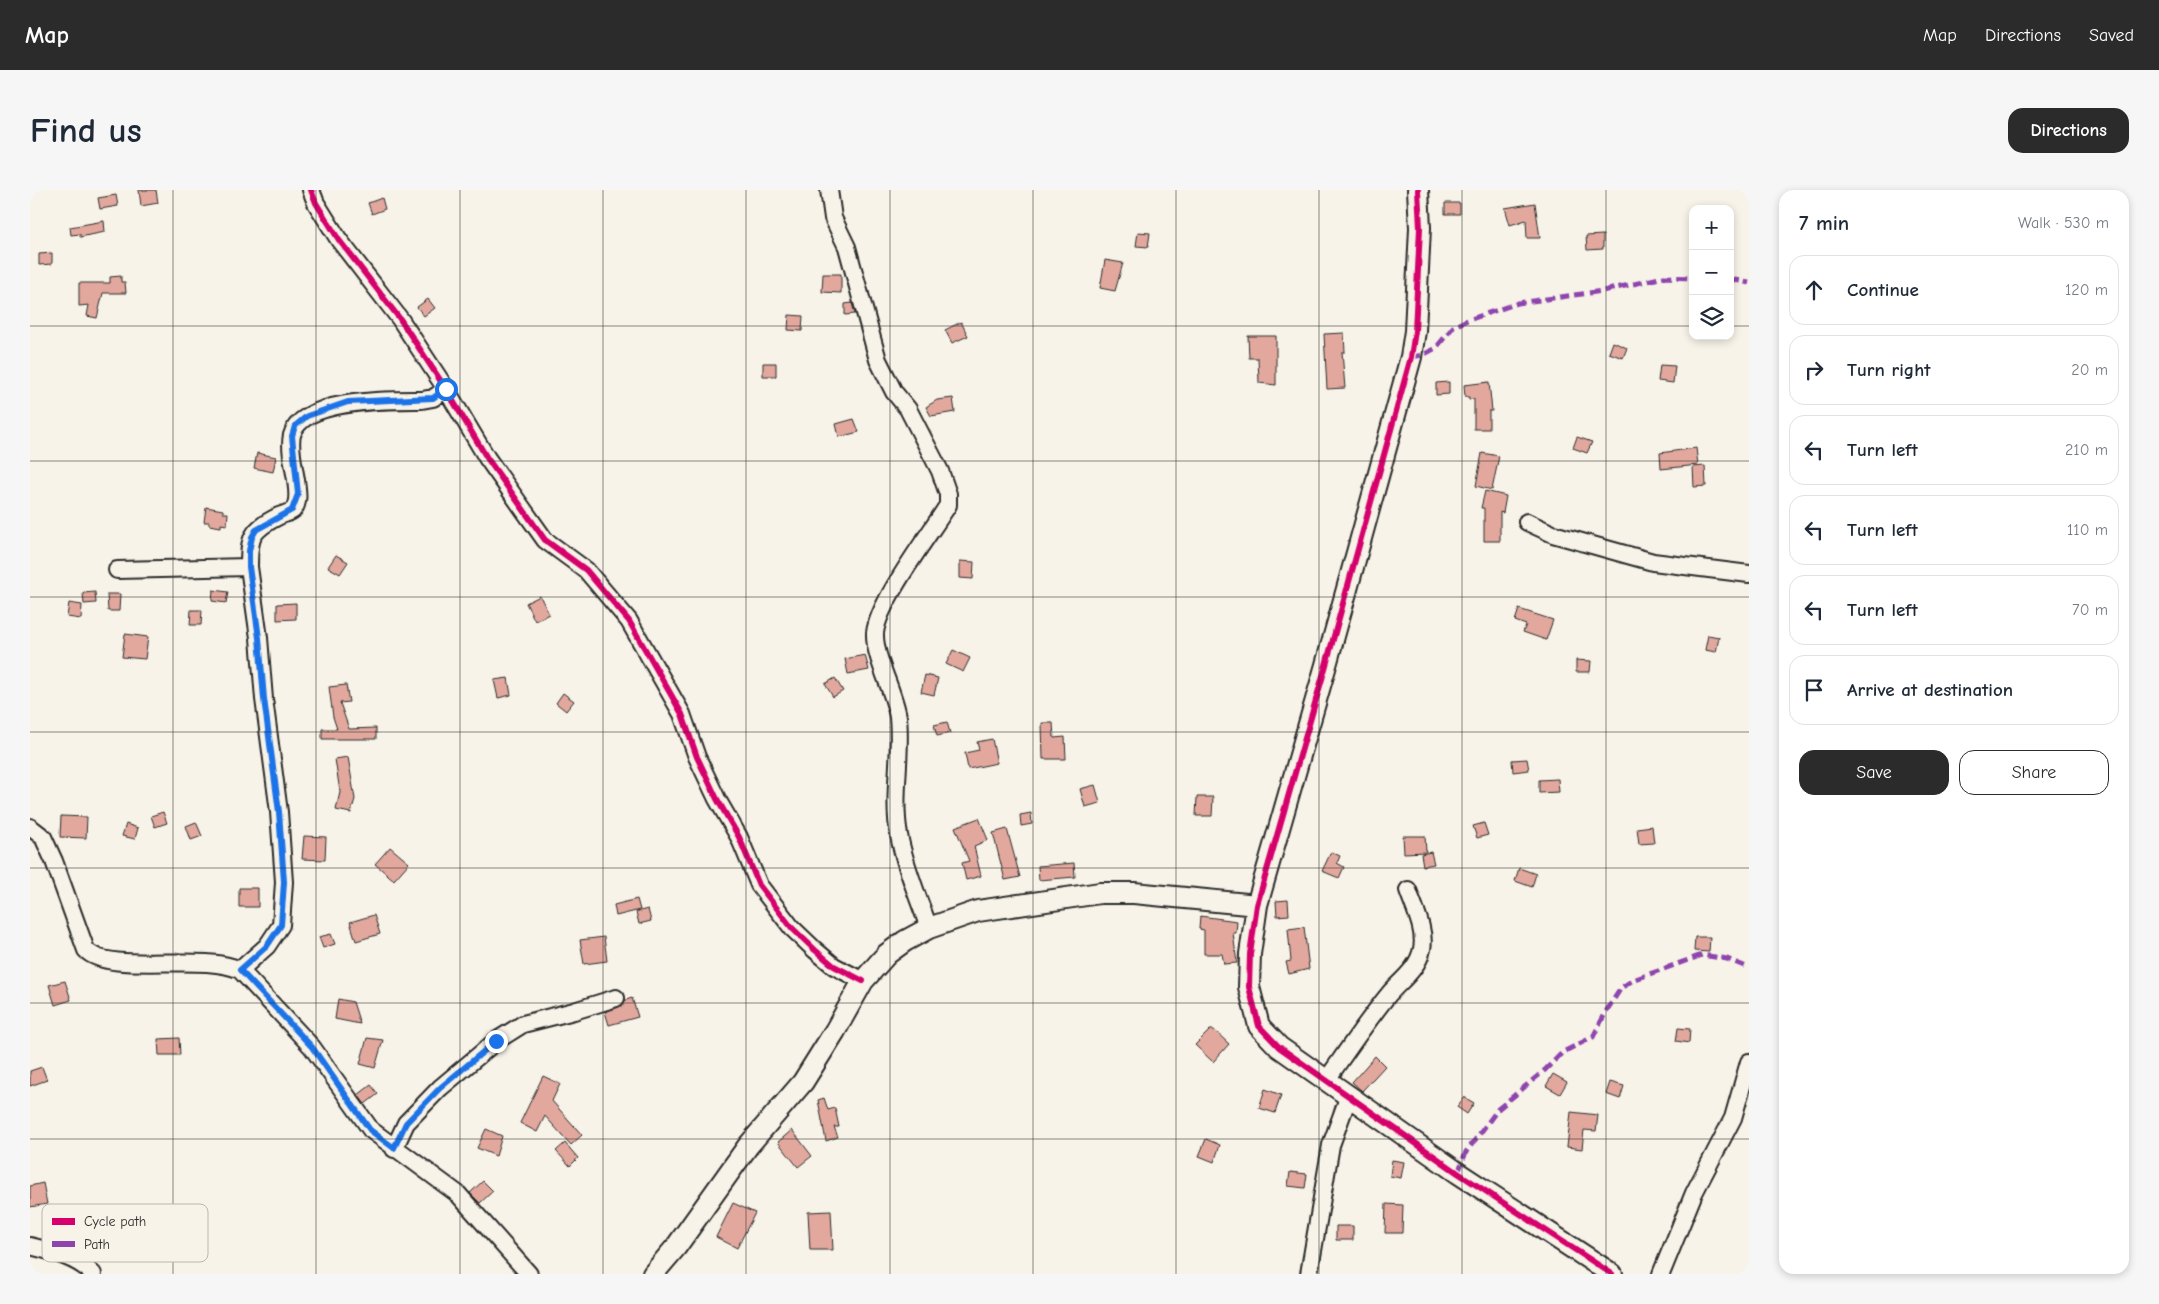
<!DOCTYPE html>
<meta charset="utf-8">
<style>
:root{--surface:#fff;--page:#f6f6f7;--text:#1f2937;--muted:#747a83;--line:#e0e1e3;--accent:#2b2b2b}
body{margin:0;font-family:"Comic Neue",sans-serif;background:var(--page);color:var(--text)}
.controls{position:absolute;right:15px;top:15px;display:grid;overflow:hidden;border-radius:10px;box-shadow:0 2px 8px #0003}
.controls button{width:45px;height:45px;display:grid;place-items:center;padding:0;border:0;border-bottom:1px solid var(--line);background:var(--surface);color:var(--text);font:25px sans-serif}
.stop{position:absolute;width:15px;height:15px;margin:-11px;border:4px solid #1a73e8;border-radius:50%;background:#fff}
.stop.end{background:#1a73e8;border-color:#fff;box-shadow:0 1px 5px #0008}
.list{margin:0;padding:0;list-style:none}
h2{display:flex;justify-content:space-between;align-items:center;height:65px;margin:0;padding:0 20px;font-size:21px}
h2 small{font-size:16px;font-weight:400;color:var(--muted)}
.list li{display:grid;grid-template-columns:32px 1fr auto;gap:15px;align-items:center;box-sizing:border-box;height:70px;margin:0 10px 10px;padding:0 10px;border:1px solid var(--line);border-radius:15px}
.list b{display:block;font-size:19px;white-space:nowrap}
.list em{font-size:16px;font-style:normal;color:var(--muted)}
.actions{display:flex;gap:10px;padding:15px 20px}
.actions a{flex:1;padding:11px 0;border:1px solid var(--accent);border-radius:15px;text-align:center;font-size:18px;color:var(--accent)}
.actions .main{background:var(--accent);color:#fff}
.icon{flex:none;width:28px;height:28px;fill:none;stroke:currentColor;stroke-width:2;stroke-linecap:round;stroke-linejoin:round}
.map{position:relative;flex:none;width:1719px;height:1084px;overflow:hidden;border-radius:15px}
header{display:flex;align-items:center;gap:30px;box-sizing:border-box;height:70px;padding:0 25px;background:var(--accent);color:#fff}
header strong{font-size:24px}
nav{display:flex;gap:28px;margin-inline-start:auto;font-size:18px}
.intro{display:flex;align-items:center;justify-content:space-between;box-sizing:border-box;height:120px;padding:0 30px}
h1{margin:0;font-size:35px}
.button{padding:12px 22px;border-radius:15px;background:var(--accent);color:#fff;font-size:18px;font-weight:700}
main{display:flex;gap:30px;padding:0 30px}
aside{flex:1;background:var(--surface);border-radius:15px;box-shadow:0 2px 8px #0003}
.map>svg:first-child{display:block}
.building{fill:#e2a89d;stroke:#2b2b2b}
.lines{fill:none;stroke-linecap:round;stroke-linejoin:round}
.minor-casing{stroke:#2b2b2b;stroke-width:20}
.tertiary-casing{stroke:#2b2b2b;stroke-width:24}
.minor{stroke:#f7f3e8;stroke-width:16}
.tertiary{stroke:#f7f3e8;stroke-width:20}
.quiet{stroke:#8e44ad;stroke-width:5;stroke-dasharray:10 5;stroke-linecap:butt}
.cycleway-casing{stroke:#f7f3e8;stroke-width:9}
.cycleway{stroke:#d6006c;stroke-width:6}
.route{stroke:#1a73e8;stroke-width:6}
.grid{fill:none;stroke:#2b2b2b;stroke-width:1;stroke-opacity:0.55}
.key{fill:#f7f3e8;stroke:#bab7af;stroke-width:1}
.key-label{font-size:14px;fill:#2b2b2b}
</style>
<header>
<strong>Map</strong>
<nav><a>Map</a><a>Directions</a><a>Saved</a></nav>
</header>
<div class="intro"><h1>Find us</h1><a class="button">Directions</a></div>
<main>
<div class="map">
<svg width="1719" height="1084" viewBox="0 0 1719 1084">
<rect width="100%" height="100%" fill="#f7f3e8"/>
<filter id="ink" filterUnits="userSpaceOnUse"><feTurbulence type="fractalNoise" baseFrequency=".02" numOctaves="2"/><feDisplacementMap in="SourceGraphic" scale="10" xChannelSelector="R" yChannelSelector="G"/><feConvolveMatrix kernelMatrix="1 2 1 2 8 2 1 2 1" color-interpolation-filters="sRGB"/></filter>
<g filter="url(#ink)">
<path class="building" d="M109,0h17l2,13 -17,3z
M86,5l2,11 -18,3 -2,-11z
M352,8l3,11 -13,5 -4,-11z
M1415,13h15v11h-15z
M1505,13l5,35h-13l-1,-18 -16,5 -5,-17z
M74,31l1,11 -25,5v-3l-9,1 -1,-8z
M1108,42l12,1 -2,14 -12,-1z
M1573,45v14l-16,1 -1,-14z
M22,63v11l-13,1v-11z
M1075,70l18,3 -8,28 -15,-3z
M793,84h18v19l-19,-1z
M91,86v6h4l1,11h-23l-6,25 -10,-2 2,-11 -10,1v-23h31v-6z
M398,109l7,9 -11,8 -7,-9z
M822,113l3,11 -10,1v-11z
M759,125l14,1 -1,15 -14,-1z
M931,132l7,14 -16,7 -7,-13z
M1314,143l1,19h-3l3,36 -18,1 -3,-55z
M1218,146h28v49l-17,-2 -1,-25h-9z
M1583,152l14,6 -4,10 -14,-5z
M733,173h13v13h-13z
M1630,175l15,1 -2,17 -15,-2z
M1419,192v12l-13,1v-12z
M1459,192l3,29h-3v18h-15v-30l-5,1v-3h-4l-1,-12z
M923,208l2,14 -24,4 -5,-9 11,-7z
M824,229l5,13 -20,5 -3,-13z
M1547,247l15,5 -5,11 -14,-5z
M1666,258l2,17 -37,4 -1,-16z
M227,263l19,4 -3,15 -19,-4z
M1452,263l17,3 -7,34 -16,-4z
M1675,276l1,20 -12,1 -1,-20z
M1455,301l21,5 -3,17 -3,-1v29h-16v-33h-3z
M176,317l17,3v3h5l-1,12 -6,-1v3l-12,-2v-3h-5z
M306,365l12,7 -8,12 -12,-7z
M930,371l14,1 -1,17 -13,-1z
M183,400l15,2 -2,11 -14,-2z
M65,402l1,11 -12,1 -1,-11z
M77,404h13l-1,17h-11z
M510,406l9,18 -14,7 -9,-18z
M39,413l13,2 -1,14 -14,-2z
M266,413v16l-19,1v-16z
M1489,419l34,11 -7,20 -23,-8 3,-7 -11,-4z
M161,420h11l-1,15h-11z
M95,444l23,3 -3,22 -23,-2z
M1678,445l11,2 -3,15 -11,-2z
M923,460l17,8 -7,14 -17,-8z
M835,465l4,15 -21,4 -3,-15z
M1546,470l15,1 -1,11h-14z
M895,485l13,3 -4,17 -13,-3z
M478,488l3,17 -13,3 -4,-18z
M805,488l8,13 -10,6 -8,-13z
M316,495l3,17 -9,1 9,26 27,-1v11h-54v-10h15l-4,-12 -4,-30z
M533,503l11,8 -8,10 -10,-8z
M917,532l3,11 -13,3 -3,-11z
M1012,533h11l1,15 11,-1 1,22h-23z
M962,549l5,24 -29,6 -3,-16 14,-3 -2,-8z
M318,567l7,42 -4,14 -15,-3 4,-18 -5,-33z
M1497,569l2,11 -16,2 -1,-12z
M1528,589l1,13 -20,1v-13z
M1065,595l5,18 -15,4 -5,-18z
M1167,607h16l-1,19h-16z
M133,622l4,11 -12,4 -4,-11z
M1001,623l1,11 -11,2 -1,-11z
M31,626l26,1 -1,21 -26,-1z
M949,628l9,22 -14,6 7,30 -15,4 -4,-17 7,-2 -14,-34z
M166,632l6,14 -11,4 -5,-14z
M1454,633l4,12 -11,3 -4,-12z
M96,634l12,4 -3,11 -13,-3z
M1622,636l2,17 -15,1 -2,-16z
M977,639l13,48 -15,3 -12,-47z
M274,646l22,1 -1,23 -23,-1z
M1373,646h22l1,16 -22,1z
M360,657l19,16 -15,17 -19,-16z
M1301,662l9,4 -3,7 7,4 -5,11 -17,-7z
M1401,662l3,12 -11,2 -2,-12z
M1044,673l1,14 -36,3 -1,-14z
M1489,678l17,6 -4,13 -17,-6z
M209,698h19v19h-19z
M607,709l3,11 -24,6 -2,-11z
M1258,710l1,15 -12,1 -1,-15z
M618,719l3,12 -12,3 -3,-12z
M344,725l6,19 -24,7 -6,-19z
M1170,726l37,5 -1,12h-3l4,30 -13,1 -2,-10h-18v-24l-5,-1z
M1274,737l5,42 -20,5 -3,-12 5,-1 -3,-32z
M301,744l4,10 -12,4 -4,-11z
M574,747l3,24 -23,3 -4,-24z
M1665,747h15l-1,15 -15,-1z
M35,791l6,19 -16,5 -6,-20z
M602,808l6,19 -29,8 -4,-13 14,-5 7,-7z
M308,809l15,3 7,22 -25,-5z
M1648,838l12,1 -1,14 -13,-2z
M1180,840h4l15,14 -16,18 -18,-17z
M149,848l1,17h-21l-1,-16z
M337,848l16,2 -8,28 -15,-4z
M1345,866l10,10 -23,25 -10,-9z
M12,877l5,13 -17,6v-15z
M1523,884l14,8 -7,12 -14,-8z
M513,886l17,8 -8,17 30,34 -11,10 -26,-29 -8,16 -17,-9z
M1580,892l14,4 -4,13 -14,-5z
M341,895l7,9 -13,10 -7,-9z
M1235,899l16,6 -6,18 -16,-5z
M1434,907l10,6 -7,11 -10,-7z
M794,908l4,12 7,-2 4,19h-5l4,10 -12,4 -8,-41z
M1541,922l27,3 -2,16 -12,-1 -2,19 -15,-2z
M456,939l16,7 -6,20 -19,-8z
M762,940l20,26 -14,11 -20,-25z
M1176,949l14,6 -6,17 -15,-6z
M535,953l13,15 -8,8 -14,-15z
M1362,970l12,2 -3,16 -11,-2z
M1260,982l17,2 -2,14 -17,-2z
M453,991l10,10 -13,12 -10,-10z
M13,993l4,21 -17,3v-21z
M703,1013l22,10 -18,35 -21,-11z
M1356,1014l17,1 -1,28h-17z
M801,1021l2,39h-23l-2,-38z
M1306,1036h17v14h-17z"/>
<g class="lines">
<g class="minor-casing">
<path id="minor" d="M281,0l5,13 23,37 61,79 46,70 41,69 58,82 41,30 43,51 53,93 15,43 20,42 22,38 20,48 33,43 23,22 19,16 29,15
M799,0l4,28 14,29 31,113 16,32 14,17 32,62 8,23v11c-18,29 -70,97 -73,128 -1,25 19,57 23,84 4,39 -6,79 1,118 5,29 20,65 30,93
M1497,332l26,12 100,28 96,12
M87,380l132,-3c0,-30 2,-37 30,-51 4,-2 11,-3 14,-6 7,-8 4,-21 3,-30 -2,-13 -7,-32 -4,-45 10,-37 100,-35 130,-35l11,-2 13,-9
M0,637l13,10 11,24 32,89c23,25 117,2 154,20l72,77 59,83 87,64 71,80
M210,780l27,-24 14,-21 3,-43 -5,-70 -15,-113 -5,-61 -10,-71
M1296,891c20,-29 40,-59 63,-87 12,-14 29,-25 33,-45 4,-19 -8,-41 -14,-59
M364,959l12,-26 34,-35 56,-47 27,-17 51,-13 42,-13
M0,1056c21,5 48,12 63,28
M1279,1084l22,-129 17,-47
M1631,1084l33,-81 39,-75 16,-56"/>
</g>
<g class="tertiary-casing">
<path id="tertiary" d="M1388,0l2,38 -5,103 -4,26 -85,308 -69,240 -7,49 -1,33 10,39 20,21 179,126 154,101
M623,1084l23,-27 72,-101 55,-64 32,-51 28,-50 24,-27 18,-13 24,-13 49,-17 122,-18h34l123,12"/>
</g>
<use href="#minor" class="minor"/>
<use href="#tertiary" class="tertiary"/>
<path class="quiet" d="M1700,89l19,4
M1381,167l12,-2 13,-7 17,-21 12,-6 53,-18 85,-12 61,-14 29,1
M1428,983l8,-21 32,-43 47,-39 18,-18 30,-15 14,-27 14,-22 12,-8 69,-25 25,4 22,9"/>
<g class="cycleway-casing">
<path id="cycleway" d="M281,0l5,13 23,37 61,79 46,70 41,69 58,82 41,30 43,51 53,93 15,43 20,42 22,38 20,48 33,43 23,22 19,16 29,15
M1388,0l2,38 -5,103 -4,26 -85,308 -69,240 -7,49 -1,33 10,39 20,21 179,126 154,101"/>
</g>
<use href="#cycleway" class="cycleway"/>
</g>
</g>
<g class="lines" filter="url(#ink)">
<path class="route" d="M416,199l-13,9 -85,4 -41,14 -12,10 -3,10 6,58 -6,16 -36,20 -4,7 -3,14v16l10,71 5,61 15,113 5,70 -3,43 -14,21 -27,24 72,77 58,83 24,18 12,-25 34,-35 56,-47"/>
</g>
<path class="grid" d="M143,0v1084M286,0v1084M430,0v1084M573,0v1084M716,0v1084M860,0v1084M1003,0v1084M1146,0v1084M1289,0v1084M1432,0v1084M1576,0v1084M0,136h1663M1700,136h19M0,271h1719M0,407h1719M0,542h1719M0,678h1719M0,813h1719M0,949h1719"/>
<rect x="12" y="1014" width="166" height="58" rx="8" class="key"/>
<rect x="22" y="1028" width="23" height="7" fill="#d6006c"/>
<rect x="22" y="1051" width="23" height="6" fill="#8e44ad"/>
<g class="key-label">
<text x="54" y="1036">Cycle path</text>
<text x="54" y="1059">Path</text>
</g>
</svg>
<div class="controls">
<button>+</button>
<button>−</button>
<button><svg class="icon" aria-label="layers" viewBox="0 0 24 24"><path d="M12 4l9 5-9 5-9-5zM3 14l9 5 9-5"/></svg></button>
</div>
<div class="stop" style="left:416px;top:199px"></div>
<div class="stop end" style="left:466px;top:851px"></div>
</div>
<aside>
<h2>7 min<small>Walk · 530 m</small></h2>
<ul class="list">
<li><svg class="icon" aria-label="ahead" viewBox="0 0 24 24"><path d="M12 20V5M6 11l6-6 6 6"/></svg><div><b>Continue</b></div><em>120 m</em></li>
<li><svg class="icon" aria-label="right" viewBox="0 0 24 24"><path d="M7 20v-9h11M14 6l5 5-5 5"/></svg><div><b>Turn right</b></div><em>20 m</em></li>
<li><svg class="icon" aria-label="left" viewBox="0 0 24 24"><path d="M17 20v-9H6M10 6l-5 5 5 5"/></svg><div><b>Turn left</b></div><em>210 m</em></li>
<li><svg class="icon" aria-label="left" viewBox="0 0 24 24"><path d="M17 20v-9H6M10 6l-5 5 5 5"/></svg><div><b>Turn left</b></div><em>110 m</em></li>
<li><svg class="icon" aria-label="left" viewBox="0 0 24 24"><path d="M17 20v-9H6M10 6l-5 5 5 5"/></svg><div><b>Turn left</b></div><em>70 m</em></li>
<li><svg class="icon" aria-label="arrive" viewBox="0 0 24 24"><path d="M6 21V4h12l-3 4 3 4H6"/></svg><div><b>Arrive at destination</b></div></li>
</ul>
<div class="actions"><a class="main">Save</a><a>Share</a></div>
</aside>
</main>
